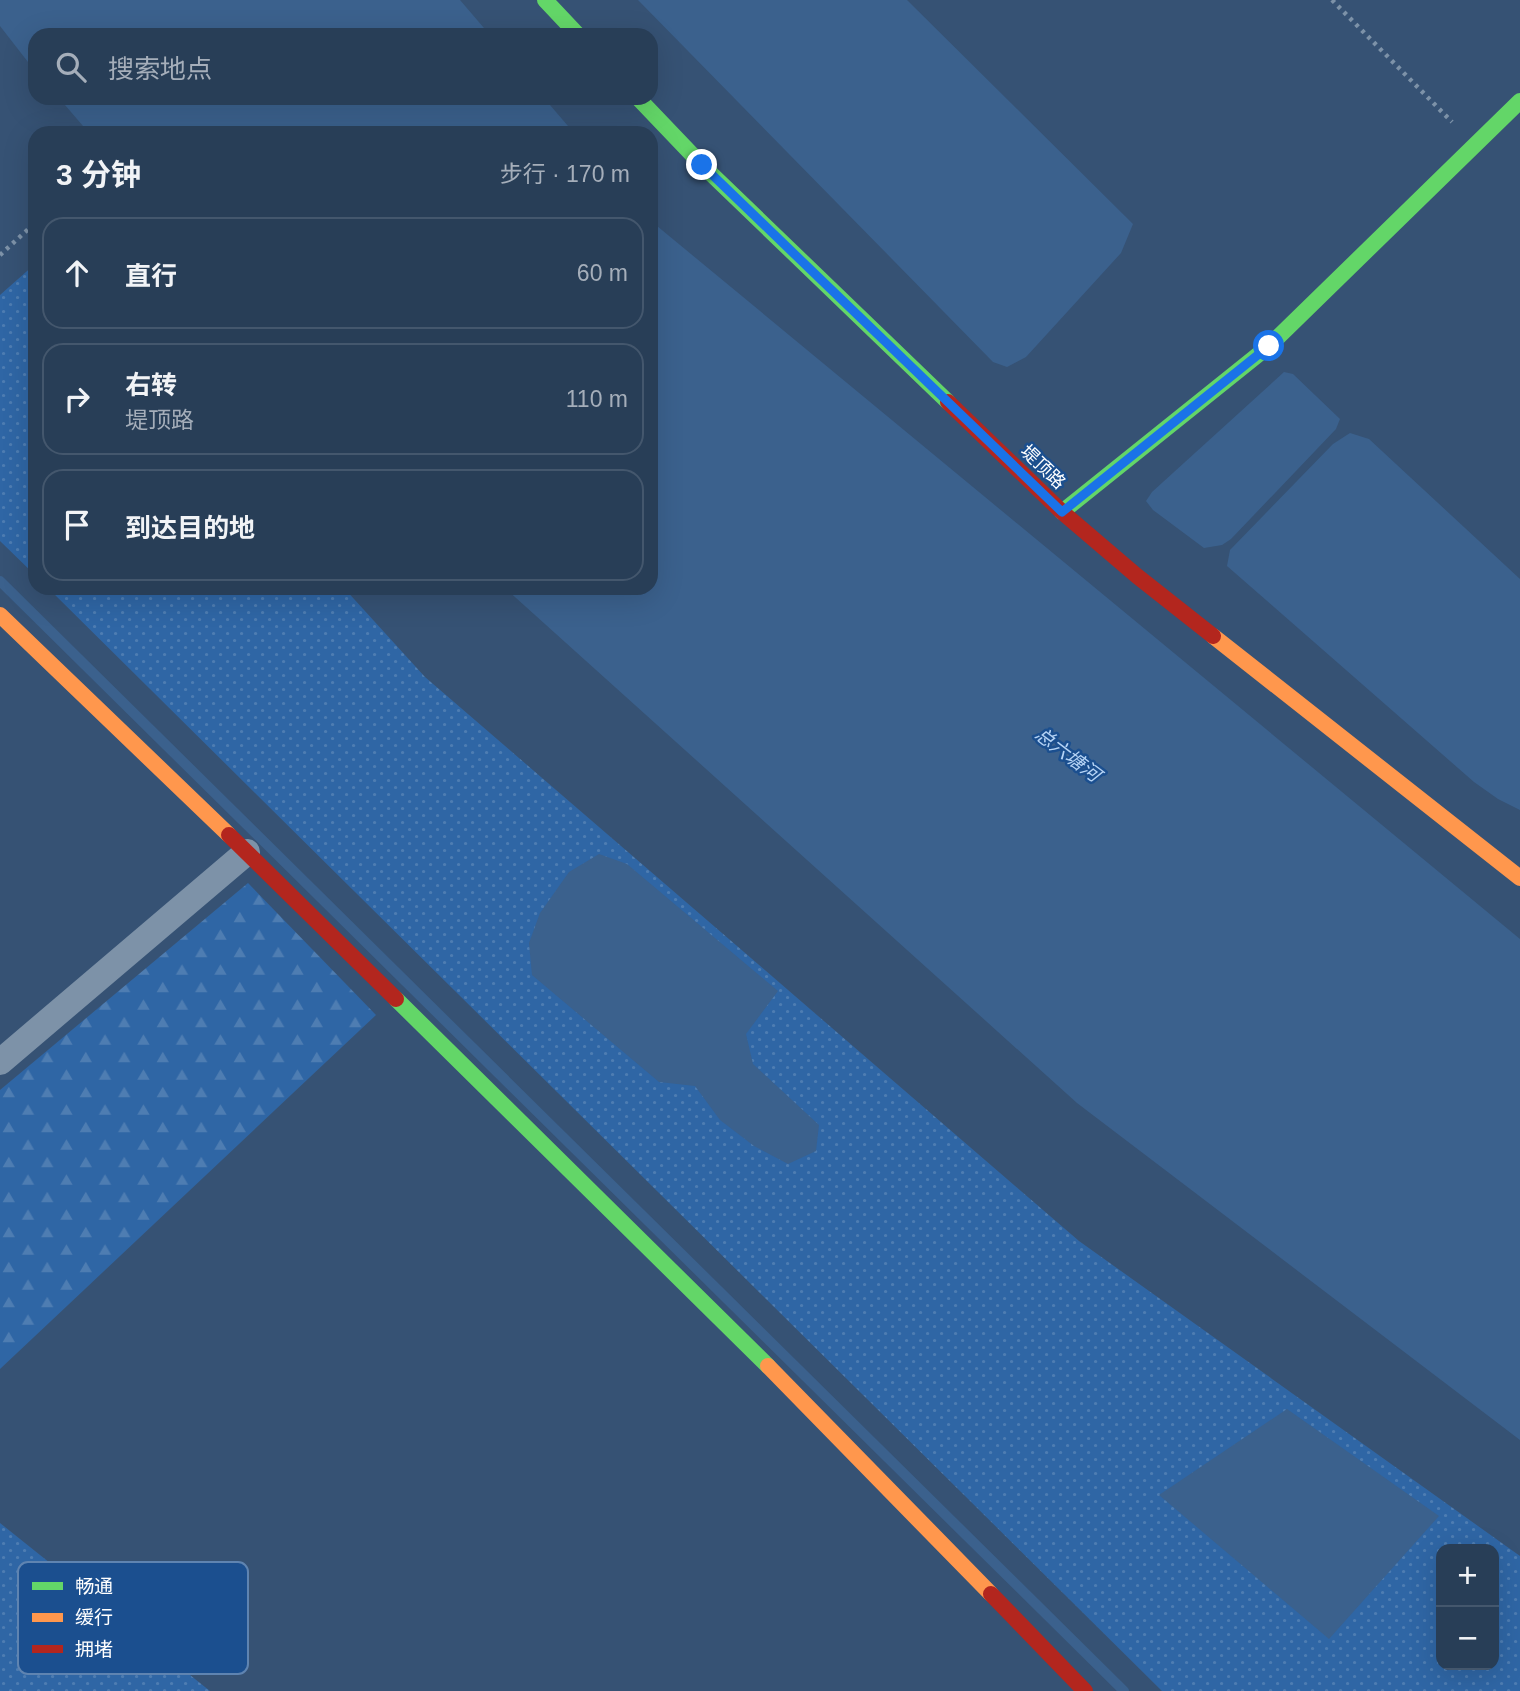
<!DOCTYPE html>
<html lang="zh">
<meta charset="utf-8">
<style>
:root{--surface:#283e57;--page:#30455d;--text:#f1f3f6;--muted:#a5aeba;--line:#44576d}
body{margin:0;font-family:Arial,"Noto Sans SC",sans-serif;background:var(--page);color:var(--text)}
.controls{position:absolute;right:21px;bottom:21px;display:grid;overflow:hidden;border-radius:14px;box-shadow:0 7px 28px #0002}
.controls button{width:63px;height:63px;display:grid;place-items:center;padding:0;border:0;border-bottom:2px solid var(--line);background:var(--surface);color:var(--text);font:35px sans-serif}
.stop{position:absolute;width:21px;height:21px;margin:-16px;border:5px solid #1a73e8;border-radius:50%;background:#fff}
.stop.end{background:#1a73e8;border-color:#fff;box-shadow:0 2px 7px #0008}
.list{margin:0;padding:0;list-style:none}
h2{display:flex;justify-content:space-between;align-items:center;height:91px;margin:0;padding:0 28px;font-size:30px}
h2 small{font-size:23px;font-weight:400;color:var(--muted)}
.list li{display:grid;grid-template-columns:46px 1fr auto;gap:21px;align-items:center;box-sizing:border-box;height:112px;margin:0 14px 14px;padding:0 14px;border:2px solid var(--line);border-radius:21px}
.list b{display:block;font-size:26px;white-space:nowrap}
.list p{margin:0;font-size:23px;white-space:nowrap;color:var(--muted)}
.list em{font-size:23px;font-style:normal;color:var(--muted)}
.icon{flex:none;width:38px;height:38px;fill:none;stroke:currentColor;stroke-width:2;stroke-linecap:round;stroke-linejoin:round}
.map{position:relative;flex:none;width:1520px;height:1691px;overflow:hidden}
.search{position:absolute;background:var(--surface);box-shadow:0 7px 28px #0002;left:28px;top:28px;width:630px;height:77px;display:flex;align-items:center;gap:18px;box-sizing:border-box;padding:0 24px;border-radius:21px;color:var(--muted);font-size:26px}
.panel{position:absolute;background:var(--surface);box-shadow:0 7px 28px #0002;left:28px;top:126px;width:630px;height:469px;border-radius:21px}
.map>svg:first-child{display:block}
.forest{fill:url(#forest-firs)}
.park{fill:url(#park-dots);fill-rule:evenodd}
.water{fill:#3b618d}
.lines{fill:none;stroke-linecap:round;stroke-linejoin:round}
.stream{stroke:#3b618d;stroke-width:10}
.path{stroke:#7d92a8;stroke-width:4.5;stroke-dasharray:3.5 5;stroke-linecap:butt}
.street{stroke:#7d92a8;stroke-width:26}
.fast{stroke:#63d668;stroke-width:16}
.slow{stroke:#ff974d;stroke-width:16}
.jam{stroke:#b3261e;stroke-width:16}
.route{stroke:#1a73e8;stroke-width:9}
.labels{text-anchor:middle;stroke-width:5;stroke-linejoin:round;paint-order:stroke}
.street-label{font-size:18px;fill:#fff;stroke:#1b4f8f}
.water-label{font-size:19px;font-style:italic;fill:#b5d3f5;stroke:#1b4f8f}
.key{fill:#1b4f8f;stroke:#5f84b1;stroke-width:2}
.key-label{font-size:19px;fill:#fff}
</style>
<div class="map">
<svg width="1520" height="1691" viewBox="0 0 1520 1691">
<defs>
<pattern id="forest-firs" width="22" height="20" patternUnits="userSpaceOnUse" patternTransform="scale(1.75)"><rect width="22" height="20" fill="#2f66a5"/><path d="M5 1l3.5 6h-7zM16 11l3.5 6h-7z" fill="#4e7db2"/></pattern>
<pattern id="park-dots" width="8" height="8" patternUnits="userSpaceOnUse" patternTransform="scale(1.75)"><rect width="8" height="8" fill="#2f66a5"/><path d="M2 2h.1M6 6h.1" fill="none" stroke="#4e7db2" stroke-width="1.8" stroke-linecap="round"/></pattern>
</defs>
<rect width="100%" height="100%" fill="#365274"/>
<path class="forest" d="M248,883l128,132 -376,354v-279z"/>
<path class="park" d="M35,264v311l-35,-34v-246z
M48,588h296l81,89 654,564 441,315v135h-358zM1441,1549h53v116h-53z
M0,1523l210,168h-210z"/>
<path class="water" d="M0,0h460l30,35h-455v36l-35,-45z
M638,0h269l226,224 -12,29 -95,104 -19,10 -14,-5z
M59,98h485l30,35h-485z
M651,221l869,718v501l-443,-337 -572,-515h146z
M1284,372l9,2 47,45 -4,10 -105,110 -9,6 -18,3 -51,-38 -7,-9 6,-9z
M1350,433l19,6 151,140v231l-22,-11 -24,-17 -247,-216 3,-16 103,-106z
M599,854l28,10 151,127 -32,43 7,30 66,61 -3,26 -28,13 -34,-18 -34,-26 -25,-34 -36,-4 -127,-107 -3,-32 11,-30 29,-41z
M1287,1409l152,107 -110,123 -170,-144z"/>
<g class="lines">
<path class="stream" d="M0,581l1124,1110"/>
<path class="path" d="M1332,0l120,122
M0,255l35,-32"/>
<path class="street" d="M0,1062l247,-210"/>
<path class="fast" d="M545,0l33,35
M638,98l64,67 246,237
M1062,512l207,-166 251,-245
M396,999l372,367"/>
<path class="slow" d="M0,615l229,220
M1213,636l307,242
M768,1366l223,228"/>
<path class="jam" d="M948,402l114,110 75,64 76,60
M229,835l167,164
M991,1594l94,97"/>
</g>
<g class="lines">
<path class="route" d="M702,165l360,347 207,-166"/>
</g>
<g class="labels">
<g class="street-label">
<text transform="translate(1043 467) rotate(44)" y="6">堤顶路</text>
</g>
<g class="water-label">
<text transform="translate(1068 754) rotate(37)" y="7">总六塘河</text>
</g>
</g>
<rect x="18" y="1562" width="230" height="112" rx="10" class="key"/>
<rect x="32" y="1582" width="31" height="8" fill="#63d668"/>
<rect x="32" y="1613" width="31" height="9" fill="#ff974d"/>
<rect x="32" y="1645" width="31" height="8" fill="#b3261e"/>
<g class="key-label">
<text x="75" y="1593">畅通</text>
<text x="75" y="1624">缓行</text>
<text x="75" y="1656">拥堵</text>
</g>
</svg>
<div class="controls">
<button>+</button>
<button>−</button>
</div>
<div class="stop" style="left:1269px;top:346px"></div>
<div class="stop end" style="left:702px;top:165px"></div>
<div class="search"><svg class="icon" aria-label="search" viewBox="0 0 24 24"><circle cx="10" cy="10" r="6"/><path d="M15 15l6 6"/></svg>搜索地点</div>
<section class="panel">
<h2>3 分钟<small>步行 · 170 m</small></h2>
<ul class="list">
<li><svg class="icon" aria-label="ahead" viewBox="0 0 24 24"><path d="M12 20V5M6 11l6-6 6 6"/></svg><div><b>直行</b></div><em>60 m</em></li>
<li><svg class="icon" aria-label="right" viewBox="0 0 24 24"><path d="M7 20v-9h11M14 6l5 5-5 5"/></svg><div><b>右转</b><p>堤顶路</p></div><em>110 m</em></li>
<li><svg class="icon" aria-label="arrive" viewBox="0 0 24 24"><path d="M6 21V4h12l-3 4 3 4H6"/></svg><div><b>到达目的地</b></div></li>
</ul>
</section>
</div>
